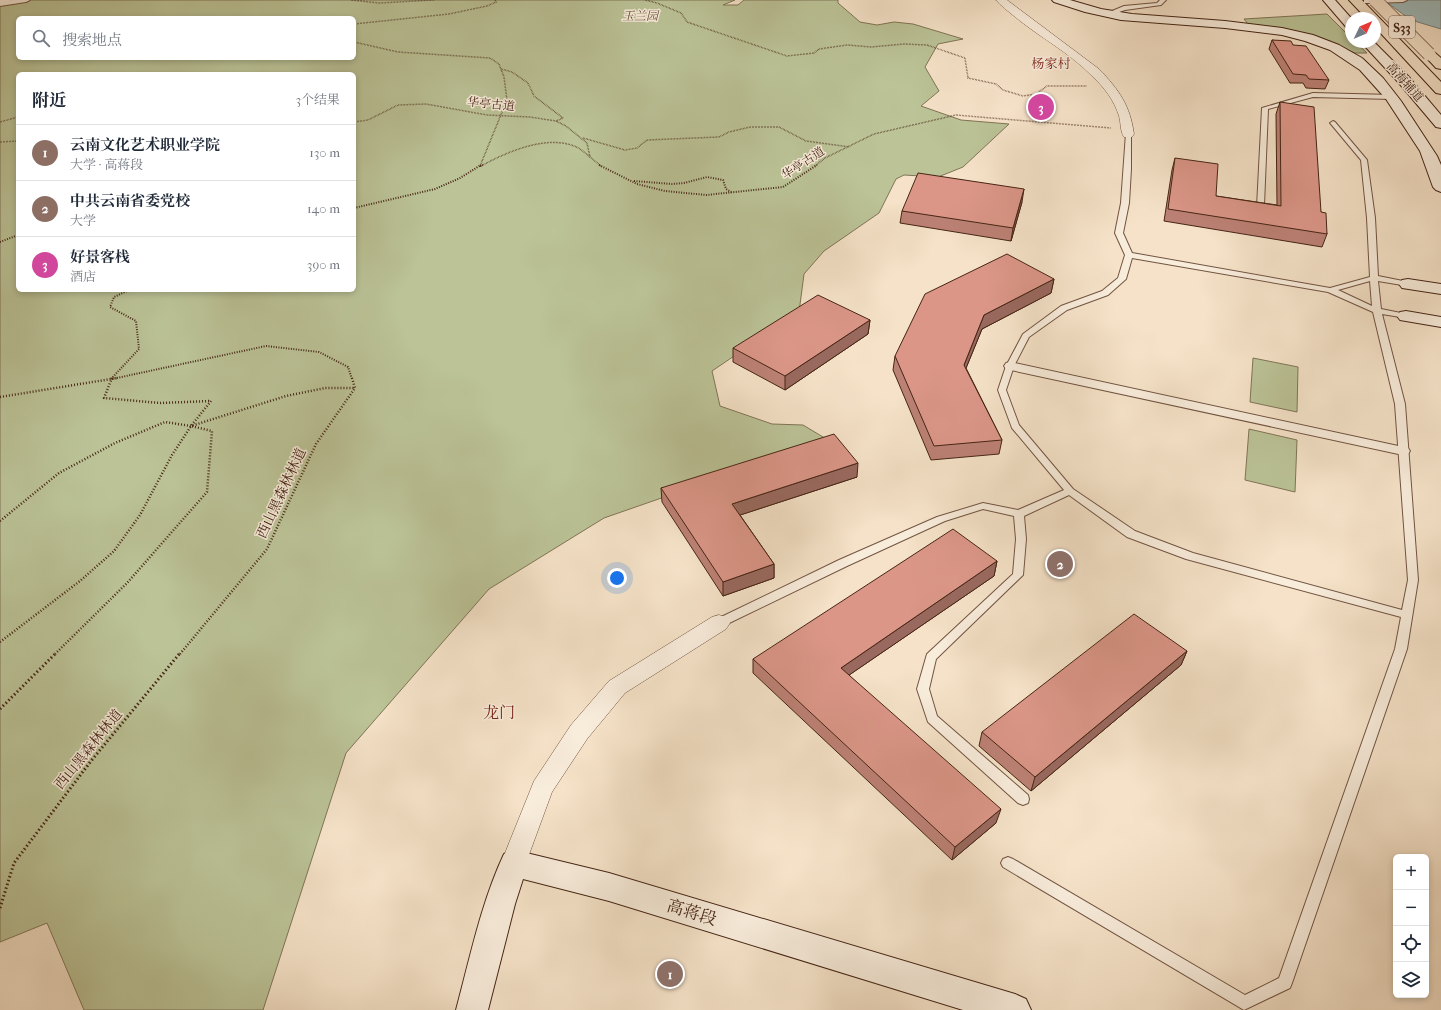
<!DOCTYPE html>
<html lang="zh">
<meta charset="utf-8">
<style>
:root{--surface:#fff;--page:#f6f6f7;--text:#1f2937;--muted:#747a83;--line:#e0e1e3;--accent:#d93025}
body{margin:0;font-family:"IM FELL French Canon","Noto Serif SC",serif;background:var(--page);color:var(--text)}
.controls{position:absolute;right:12px;bottom:12px;display:grid;overflow:hidden;border-radius:6px;box-shadow:0 2px 6px #0003}
.controls button{width:36px;height:36px;display:grid;place-items:center;padding:0;border:0;border-bottom:1px solid var(--line);background:var(--surface);color:var(--text);font:20px sans-serif}
.compass{position:absolute;left:1345px;top:12px;width:36px;height:36px;border-radius:50%;background:var(--surface);box-shadow:0 2px 6px #0003;rotate:46deg}
.you{position:absolute;left:617px;top:578px;width:14px;height:14px;margin:-10px;border:3px solid #fff;border-radius:50%;background:#1a73e8;box-shadow:0 0 0 6px #1a73e833}
.badge{display:grid;place-items:center;width:26px;height:26px;border-radius:50%;background:var(--accent);color:#fff;font-size:13px;font-weight:700}
.pin{position:absolute;translate:-50% -50%;border:2px solid #fff;box-shadow:0 1px 4px #0006}
.list{margin:0;padding:0;list-style:none}
h2{display:flex;justify-content:space-between;align-items:center;height:52px;margin:0;padding:0 16px;font-size:17px}
h2 small{font-size:13px;font-weight:400;color:var(--muted)}
.list li{display:grid;grid-template-columns:26px 1fr auto;gap:12px;align-items:center;box-sizing:border-box;height:56px;padding:0 16px;border-top:1px solid var(--line)}
.list b{display:block;font-size:15px;white-space:nowrap}
.list p{margin:0;font-size:13px;white-space:nowrap;color:var(--muted)}
.list em{font-size:13px;font-style:normal;color:var(--muted)}
.icon{flex:none;width:22px;height:22px;fill:none;stroke:currentColor;stroke-width:2;stroke-linecap:round;stroke-linejoin:round}
.map{position:relative;flex:none;width:1441px;height:1010px;overflow:hidden}
.search{position:absolute;background:var(--surface);box-shadow:0 2px 6px #0003;left:16px;top:16px;width:340px;height:44px;display:flex;align-items:center;gap:10px;box-sizing:border-box;padding:0 14px;border-radius:6px;color:var(--muted);font-size:15px}
.panel{position:absolute;background:var(--surface);box-shadow:0 2px 6px #0003;left:16px;top:72px;width:340px;height:220px;border-radius:6px}
.map>svg:first-child{display:block}
.green{fill:#bbc397;stroke:#807456;fill-rule:evenodd}
.water{fill:#9fbcbe;stroke:#7b807a}
.lines{fill:none;stroke-linecap:round;stroke-linejoin:round}
.service-casing{stroke:#725442;stroke-width:2}
.pedestrian-casing{stroke:#725442;stroke-width:2}
.minor-casing{stroke:#725442;stroke-width:1}
.secondary-casing{stroke:#462515;stroke-width:2}
.motorway-casing{stroke:#462515;stroke-width:2}
.path-far3{stroke:#462515;stroke-width:1.5;stroke-dasharray:0.5 1;stroke-linecap:butt}
.path-far2{stroke:#462515;stroke-width:2;stroke-dasharray:1 1.5;stroke-linecap:butt}
.path-far1{stroke:#462515;stroke-width:2.5;stroke-dasharray:1 2;stroke-linecap:butt}
.path{stroke:#462515;stroke-width:3;stroke-dasharray:1.5 2.5;stroke-linecap:butt}
.service{fill:#f8ecdb;fill-rule:evenodd}
.pedestrian{fill:#f8ecdb;fill-rule:evenodd}
.minor{fill:#f8ecdb;fill-rule:evenodd}
.secondary{fill:#f8ecdb;fill-rule:evenodd}
.motorway{fill:#f5e2c8;fill-rule:evenodd}
.motorway-bridge-casing{stroke:#462515;stroke-width:14;stroke-linecap:butt}
.motorway-bridge{stroke:#f5e2c8;stroke-width:13}
.wall{fill:#bc8175;stroke:#462515}
.shaded-wall{fill:#99695f;stroke:#462515}
.building{fill:#db9688;stroke:#462515}
.labels{text-anchor:middle;stroke-width:3;stroke-linejoin:round;paint-order:stroke}
.far-park-label{font-size:12px;font-style:italic;fill:#634c36;stroke:#f8ecdb}
.far-street-label{font-size:12px;fill:#462515;stroke:#f8ecdb}
.shield{fill:#f8ecdb;stroke:#7b6150;stroke-width:1}
.shield-label{font-size:13px;font-weight:bold;fill:#462515}
.far-neighbourhood-label{font-size:13px;fill:#7a1f14;stroke:#f8ecdb}
.street-label{font-size:14px;fill:#462515;stroke:#f8ecdb}
.quarter-label{font-size:16px;fill:#7a1f14;stroke:#f8ecdb}
.near-street-label{font-size:17px;fill:#462515;stroke:#f8ecdb}
</style>
<div class="map">
<svg width="1441" height="1010" viewBox="0 0 1441 1010">
<rect width="100%" height="100%" fill="#f5e2c8"/>
<filter id="stains"><feTurbulence type="fractalNoise" baseFrequency=".005" numOctaves="4"/><feColorMatrix values="0 0 0 0 .2 0 0 0 0 .09 0 0 0 0 .02 0 0 0 .5 -.17"/></filter>
<radialGradient id="worn" r=".72"><stop offset=".6" stop-color="#630" stop-opacity="0"/><stop offset="1" stop-color="#630" stop-opacity=".3"/></radialGradient>
<path class="green" d="M0,0h735l-12,5h15l6,-5h94v3l22,19 17,3 17,-3 19,2 50,15 -25,5 -13,23 14,24 -18,15 40,14 48,4 -46,43 -25,10 -34,-2 -8,4 -17,34 -55,38 -20,23 -5,38 -87,59 8,35 52,18 31,1 25,15 -224,78 -115,71 -143,164 -83,257h-179l-37,-87 -47,19zM18,18h336v40h-336zM18,74h336v216h-336z
M1327,14l24,24v4h4l12,11h-12l-31,-13 -76,-16 -4,-5z
M1253,358l45,9 -1,45 -47,-10z
M1249,429l48,11 -2,52 -50,-12z"/>
<path class="water" d="M1381,0h60v29l-30,-9 -26,-19z"/>
<g class="lines">
<g class="service-casing">
<path id="service" d="M0,0h13l-13,4z
M1160,0h6l-5,5 -36,5 -17,6 -3,-2 19,-8 33,-3z
M1313,93l79,2 3,2 -3,2 -79,-2 -45,12 -4,96 -1,2h-6l5,-99z
M1333,121l2,1 32,38 8,58 3,58 30,6 4,2 -4,2 -30,-5 3,28 25,5 4,2 -4,2 -24,-4 23,90 13,176 -11,69 -115,334 -2,5 -46,22 -241,-143 -2,-4 2,-4 5,-2 5,2 232,136 34,-17 116,-329 6,-32 -215,-58 -59,-22 -58,-42 -45,21 2,23 -3,36 -87,84 -7,30 8,27 91,79 1,4 -1,4 -5,2 -5,-2 -90,-81 -11,-33 10,-35 86,-80 3,-35 -2,-23 -31,-7 -38,12 -98,45 -124,60 -4,1 -4,-1 -2,-3 2,-3 124,-60 98,-43 46,-14 35,7 46,-20 -52,-62 -14,-38 8,-24 17,-32 38,-28 41,-15 16,-13 7,-23 -10,-22 6,-30 5,-70 5,1v35l-2,34 -6,30 9,20 198,35 40,-11 -3,-59 -6,-58 -30,-36 -1,-1zM1132,258l196,34 45,20 22,92 13,176 -6,30 -209,-57 -58,-22 -62,-42 -54,-64 -13,-35 8,-24 15,-29 38,-27 41,-15 18,-16zM1370,281l2,25 -34,-16z"/>
</g>
<g class="pedestrian-casing">
<path id="pedestrian" d="M12,0h18l-4,2 -26,4v-4z
M1364,0h43l-4,2 -36,1h-3z
M1010,362l393,85 5,1 2,3 -2,3 -5,1 -397,-86 -2,-3 2,-3z"/>
</g>
<g class="minor-casing">
<path id="minor" d="M996,0h11l92,69c20,21 31,36 35,65l-2,3h-8c-4,-6 -3,-14 -5,-21 -5,-16 -15,-29 -27,-40 -23,-24 -53,-39 -78,-60 -6,-5 -13,-10 -18,-16z
M719,615l7,2 4,6 -4,6 -101,64 -38,46 -35,53 -29,79 -9,4 -9,-4 -4,-8 33,-82 37,-56 38,-44 103,-64z"/>
</g>
<g class="secondary-casing">
<path id="secondary" d="M1052,0h18l31,9 31,5 93,7 57,7 31,7 26,10 23,13 21,20 18,23 36,55 4,9v27l-5,-2 -3,-3 -13,-36 -34,-52 -26,-29 -30,-20 -25,-9 -23,-6 -57,-7 -104,-8 -36,-8 -31,-10z
M1323,0h12l16,18v11l-4,-1z
M1361,42h13l34,34 33,39v13l-5,-1 -38,-45z
M1408,279l33,5v10l-39,-6 -3,-4 3,-4z
M1406,311l35,6v10l-41,-7 -3,-4 3,-4z
M514,850l95,23 406,121 11,5 5,11h-68l-354,-109 -86,-22 -8,25 -27,106h-32c14,-52 25,-107 48,-156z"/>
</g>
<g class="motorway-casing">
<path id="motorway" d="M1349,0h13l79,82v12l-5,-1 -61,-66v-9h-9z
M1429,50l4,1 8,7v11l-5,-1 -13,-14 2,-3z"/>
</g>
<path class="path-far3" d="M351,0l28,3 55,-3
M645,0l12,3 24,10 6,9 100,34 27,-3 5,-4 28,-4 24,2 33,-3 23,1 38,13 3,20 28,6 7,6 20,6 13,-2 11,-8h40
M354,24l95,-10 38,-8 9,-4 -1,-2
M354,42l44,10 92,6 9,6 5,13 3,23 -27,66
M501,69l11,3 16,11 6,13 29,22 -7,3
M0,122l18,-5
M354,122l14,-2 30,-15 28,-1 61,11 43,2 26,4 10,5 21,17 3,14 11,9
M583,138l42,12 12,-2 10,-8 72,-3 10,-5 21,-5h29l27,14 44,6
M0,142l18,-1
M481,166c26,-14 64,-31 93,-20 6,2 11,7 16,11
M815,166l10,-8 49,-24 82,-19 155,13"/>
<path class="path-far2" d="M599,165l38,19 28,7 41,4 77,-8 34,-22
M480,166l3,-1
M634,181l38,3 12,-1 23,-6 16,3 3,9 5,3
M354,208l81,-19 25,-11 21,-13
M0,242l18,-7
M111,379l28,-30 -3,-28 -26,-14 4,-10 15,-7
M112,379l154,-33 53,6 29,15 4,12"/>
<path class="path-far1" d="M352,378l3,10
M0,397l117,-19
M0,521l59,-48 56,-30 50,-21 26,4 95,-30 39,-8h30
M0,642l80,-61 34,-30 26,-36 32,-60 19,-29 20,-25 -51,2 -56,-5 8,-20
M55,654l72,-71 80,-91 5,-61 -21,-5
M180,654l87,-105 49,-105 39,-56"/>
<path class="path" d="M0,709l56,-56
M0,908l14,-45 77,-102 89,-108"/>
<use href="#service" class="service"/>
<use href="#pedestrian" class="pedestrian"/>
<use href="#minor" class="minor"/>
<use href="#secondary" class="secondary"/>
<use href="#motorway" class="motorway"/>
<g class="motorway-bridge-casing">
<path id="motorway-bridge" d="M1375,0l54,54"/>
</g>
<use href="#motorway-bridge" class="motorway-bridge"/>
</g>
<path class="wall" d="M1272,40l21,5 36,35 -4,9 -19,-1 -3,-5h-13l-21,-34z
M1280,102l41,110 6,22 -5,13 -158,-26 8,-51 3,-12 41,38 61,9 -1,-91z
M1022,202l-11,39 -111,-18 2,-12z
M1054,279l-3,14 -69,36 -16,39 36,72 -3,14 -68,6 -38,-90 2,-14z
M870,320l-2,14 -83,56 -52,-28v-14z
M857,477l-117,38 34,49v14l-51,18 -61,-94 -1,-14z
M997,561l-3,15 -145,99 147,148 -44,37 -199,-187v-14z
M1187,651l-6,14 -150,126 -52,-45 3,-14z"/>
<path class="shaded-wall" d="M1024,189l-2,13 -11,39 2,-13z
M1054,279l-3,14 -69,36 -20,49 2,-13 20,-50z
M870,320l-2,14 -83,56v-14z
M858,463l-1,14 -126,41 1,-14z
M997,561l-3,15 -155,106 2,-14z
M774,564v14l-51,18v-14z
M1187,651l-6,14 -150,126 4,-14z
M1001,809l-5,14 -44,37 3,-13z"/>
<path class="building" d="M1272,40l19,1 2,4 13,1 23,34 -20,-1 -3,-4 -13,-1z
M1280,102l34,5 7,105 5,1 1,21 -159,-25 7,-51 43,6 -2,32 65,10z
M918,173l106,16 -11,39 -111,-17z
M1007,254l47,25 -70,36 -20,50 38,75 -68,6 -39,-90 30,-62z
M818,295l52,25 -85,56 -52,-28z
M834,434l24,29 -126,41 42,60 -51,18 -62,-94z
M953,529l44,32 -156,107 160,141 -46,38 -202,-188z
M1134,614l53,37 -152,126 -53,-45z"/>
<g class="labels">
<g class="far-park-label">
<text x="640" y="20">玉兰园</text>
</g>
<g class="far-street-label">
<text transform="translate(1405 82) rotate(48)" y="4">高海辅道</text>
<text transform="translate(491 104) rotate(6)" y="4">华亭古道</text>
<text transform="translate(803 163) rotate(-33)" y="4">华亭古道</text>
</g>
<rect class="shield" x="1389" y="16" width="26" height="22" rx="3"/>
<g class="shield-label">
<text x="1402" y="32">S33</text>
</g>
<g class="far-neighbourhood-label">
<text x="1051" y="68">杨家村</text>
</g>
<g class="street-label">
<text transform="translate(281 493) rotate(-65)" y="5">西山黑森林林道</text>
<text transform="translate(88 749) rotate(-51)" y="5">西山黑森林林道</text>
</g>
<g class="quarter-label">
<text x="499" y="718">龙门</text>
</g>
<g class="near-street-label">
<text transform="translate(692 912) rotate(17)" y="6">高蒋段</text>
</g>
</g>
<rect width="100%" height="100%" filter="url(#stains)"/>
<rect width="100%" height="100%" fill="url(#worn)"/>
</svg>
<div class="controls">
<button>+</button>
<button>−</button>
<button><svg class="icon" aria-label="locate" viewBox="0 0 24 24"><circle cx="12" cy="12" r="6"/><path d="M12 2v4M12 18v4M2 12h4M18 12h4"/></svg></button>
<button><svg class="icon" aria-label="layers" viewBox="0 0 24 24"><path d="M12 4l9 5-9 5-9-5zM3 14l9 5 9-5"/></svg></button>
</div>
<svg class="compass" viewBox="-18 -18 36 36"><path d="M0-13l5 13h-10z" fill="#e53935"/><path d="M0 13l5-13h-10z" fill="#747a83"/></svg>
<div class="you"></div>
<div class="pin badge" style="left:670px;top:974px;background:#8d6e63">1</div>
<div class="pin badge" style="left:1060px;top:564px;background:#8d6e63">2</div>
<div class="pin badge" style="left:1041px;top:107px;background:#d1479c">3</div>
<div class="search"><svg class="icon" aria-label="search" viewBox="0 0 24 24"><circle cx="10" cy="10" r="6"/><path d="M15 15l6 6"/></svg>搜索地点</div>
<section class="panel">
<h2>附近<small>3个结果</small></h2>
<ul class="list">
<li><span class="badge" style="background:#8d6e63">1</span><div><b>云南文化艺术职业学院</b><p>大学 · 高蒋段</p></div><em>130 m</em></li>
<li><span class="badge" style="background:#8d6e63">2</span><div><b>中共云南省委党校</b><p>大学</p></div><em>140 m</em></li>
<li><span class="badge" style="background:#d1479c">3</span><div><b>好景客栈</b><p>酒店</p></div><em>390 m</em></li>
</ul>
</section>
</div>
